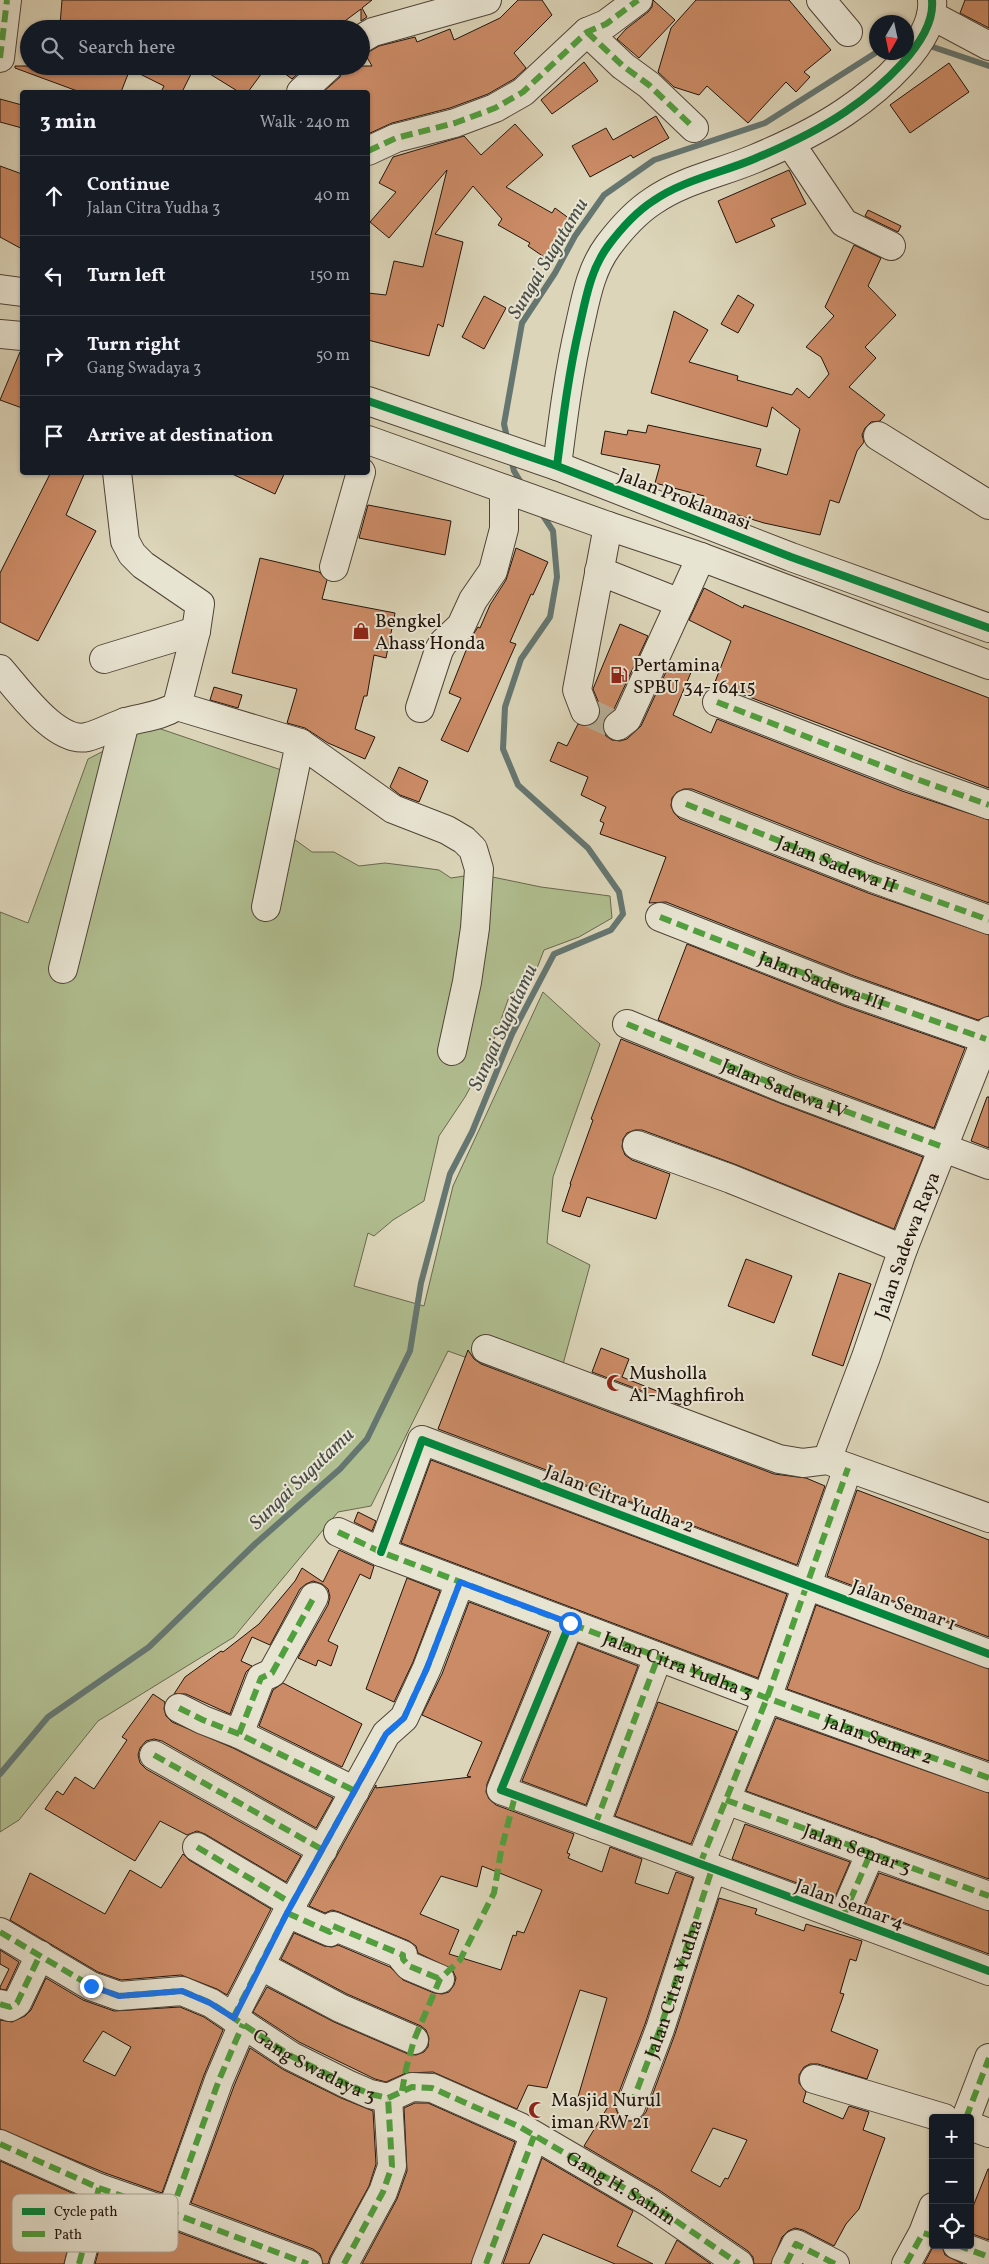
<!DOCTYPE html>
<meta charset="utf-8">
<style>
:root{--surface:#171b24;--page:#242831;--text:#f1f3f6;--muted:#9ea1a6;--line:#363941}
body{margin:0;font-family:Vollkorn,serif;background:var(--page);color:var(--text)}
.controls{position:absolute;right:15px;bottom:15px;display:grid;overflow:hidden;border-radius:5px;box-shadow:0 1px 4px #0004}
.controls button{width:45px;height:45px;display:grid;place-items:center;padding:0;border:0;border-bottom:1px solid var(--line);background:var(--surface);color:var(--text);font:25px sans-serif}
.compass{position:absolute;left:869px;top:15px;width:45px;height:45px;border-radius:50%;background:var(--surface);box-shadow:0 1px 4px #0004;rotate:189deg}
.stop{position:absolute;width:15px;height:15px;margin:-11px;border:4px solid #1a73e8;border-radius:50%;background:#fff}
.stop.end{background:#1a73e8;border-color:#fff;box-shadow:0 1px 5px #0008}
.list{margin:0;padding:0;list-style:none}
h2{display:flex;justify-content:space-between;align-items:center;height:65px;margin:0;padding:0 20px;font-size:21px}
h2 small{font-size:16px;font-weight:400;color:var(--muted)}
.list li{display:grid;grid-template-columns:32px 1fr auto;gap:15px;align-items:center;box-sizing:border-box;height:80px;padding:0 20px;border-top:1px solid var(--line)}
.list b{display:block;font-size:19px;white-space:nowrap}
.list p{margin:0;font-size:16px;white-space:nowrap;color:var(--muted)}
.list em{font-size:16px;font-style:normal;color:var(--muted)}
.icon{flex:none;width:28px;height:28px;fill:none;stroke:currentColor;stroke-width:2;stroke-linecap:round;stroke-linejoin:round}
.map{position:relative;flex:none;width:989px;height:2264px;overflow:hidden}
.search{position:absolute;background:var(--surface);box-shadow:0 1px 4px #0004;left:20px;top:20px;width:350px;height:55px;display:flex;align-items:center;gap:12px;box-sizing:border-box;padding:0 18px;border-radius:28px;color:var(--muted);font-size:19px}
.panel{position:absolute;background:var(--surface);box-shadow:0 1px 4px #0004;left:20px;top:90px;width:350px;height:385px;border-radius:5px}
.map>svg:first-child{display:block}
.green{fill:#b0bd8f;stroke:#68684e}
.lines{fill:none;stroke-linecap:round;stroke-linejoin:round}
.stream{stroke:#657671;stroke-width:6}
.building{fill:#cb8b66;stroke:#21140c;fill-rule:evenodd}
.minor-tunnel{stroke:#b7ae96;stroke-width:28;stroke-dasharray:28 14;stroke-linecap:butt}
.minor-casing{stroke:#504437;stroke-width:30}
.minor{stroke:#e8e4d2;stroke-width:28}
.quiet{stroke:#50a03e;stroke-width:6;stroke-dasharray:12 6;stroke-linecap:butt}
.cycleway-casing{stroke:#e8e4d2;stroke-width:11}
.cycleway{stroke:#00873e;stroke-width:8}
.route{stroke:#1a73e8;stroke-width:6}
.labels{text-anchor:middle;stroke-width:4;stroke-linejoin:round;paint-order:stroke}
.street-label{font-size:19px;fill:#21140c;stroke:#e8e4d2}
.poi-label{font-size:19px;fill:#21140c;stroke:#e8e4d2;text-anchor:start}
.water-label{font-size:20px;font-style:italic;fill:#494d47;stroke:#e8e4d2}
.key{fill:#e8e4d2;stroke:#aca697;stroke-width:1}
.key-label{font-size:14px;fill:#21140c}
</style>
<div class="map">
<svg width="989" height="2264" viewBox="0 0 989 2264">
<rect width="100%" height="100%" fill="#dcd5b9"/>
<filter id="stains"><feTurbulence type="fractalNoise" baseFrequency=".004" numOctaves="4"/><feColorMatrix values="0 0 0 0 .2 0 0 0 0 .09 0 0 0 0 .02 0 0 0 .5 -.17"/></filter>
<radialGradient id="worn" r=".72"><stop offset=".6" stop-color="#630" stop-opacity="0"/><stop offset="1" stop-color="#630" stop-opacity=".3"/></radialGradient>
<path class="green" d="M152,726l147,50 -9,76 4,-13 18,13h22l25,14 26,-3 32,4 22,3 12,8 27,-4 63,13 69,9 2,22 -33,19 -35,13 -12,31 -22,13 -20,57 -25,46 -26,39 -15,65 -31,19 -19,16 -6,-3 -14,53 70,20 29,-120 90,-194 57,52 -47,133 -6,66 43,22 -34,125 -108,-39 -77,155 -33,6 -104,125 -136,84 -79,99 -19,12v-920l28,11 60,-164z"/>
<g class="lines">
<path class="stream" d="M924,44l65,22
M508,442l-4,-18 18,-101 33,-50 20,-37 29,-41 50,-35 111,-37 112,-71
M511,459l3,12 9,15
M0,1774l48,-57 101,-70 106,-103 85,-75 27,-30 43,-88 11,-68 29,-109 22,-42 40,-98 42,-80 57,-24 12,-16 -4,-22 -31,-44 -70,-63 -15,-36 2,-42 16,-48 29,-42 7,-40 -4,-46 -13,-20"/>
</g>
<path class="building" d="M62,0h310l-10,8 5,9 -6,4v-12l-27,20h-244l-30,-4z
M518,0h24l10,15 -38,38 12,15 -12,11 -26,15 -38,14 -58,15 -24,11v-42h-45l17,-15 4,-11h28l-7,-12 14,-8 36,-9 2,5 33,-13 4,11 46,-22z
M653,0l22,20 -36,38 -22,-19 9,-10 22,-17 4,-5z
M696,0h93l42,50 -27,22 6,5 -14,15 -10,-10 -38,41 -41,-37 -8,9 -25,-8 -16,-15 13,-44z
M965,0h24v28l-29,-15z
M584,62l14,19 -46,33 -11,-14z
M949,63l20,29 -59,41 -20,-28z
M15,66h180l-13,26h-21l3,-6 -34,-17 -9,23h-41l-65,-24z
M197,66h70l-19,26h-9z
M275,66h31l-14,13z
M0,99l22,6v23l-22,-6z
M656,116l13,22 -36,20 -2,-3 -41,22 -18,-31 34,-18 7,12z
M515,124l28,31 -37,32 46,26 3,-5 19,14 -27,37 -19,-13 2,-3 -32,-18 4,-6 -29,-33 -38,48 28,8 -20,85 -5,-3 -9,32 -61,-16v-47l18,2 8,-34 29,6 24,-97 -58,68 -19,-16 26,-30 -17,-9 14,-26 71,-21 17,19z
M0,166l22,8v75l-22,-12z
M789,170l17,34 -35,15 4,7 -39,17 -18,-42z
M868,210l33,16 -3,6 -33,-16z
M854,245l27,13 -13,28 28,29 -31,32 11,11 -27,29 36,28 -5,6 -9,1 -6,6 -3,7 2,7 -7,9 -18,52 -9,-3 -10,35 -56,-12 -62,-19 2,-8 -49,-13 5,-18 -59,-11 4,-23 22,4 1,-5 18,3 2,-8 113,24 -5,17 31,9 13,-46 -28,-22 -5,20 -116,-34 23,-82 34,19 -19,32 49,14 -1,4 55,15 5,-7 12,10 20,-24 -8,-17 -15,-10 28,-31 -9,-9z
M738,295l16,10 -16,28 -17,-9z
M484,296l22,12 -22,41 -22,-12z
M22,351v57l-22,-8 20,-48z
M51,472h34l-19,43 30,16 -58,110 -38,-19v-49z
M228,472h57l-10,22z
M368,505l83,16 -6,34 -86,-17z
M516,548l32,14 -15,33 -2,-1 -21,48 6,2 -48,108 -27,-12 20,-42 -12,-5 22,-55 7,-11 2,1 10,-23 16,-25z
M260,558l59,14 8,8 -5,19 73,14 -9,45 -12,-3 -7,41h-3l-9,33 20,8 -10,22 -37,-16 -23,-15 -18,-5 10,-34 -65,-16z
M704,588l39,20 1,-3 245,93v90l-266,-101h-10l18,-46 -42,-21z
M620,624l28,12 -34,73 -11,12v8l3,7 6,4 8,1 7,-2 14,-13 30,-65 21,9 -19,45 38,18 6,-14 185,72 87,29v83l-110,-40 -187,-74h-8l-7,3 -5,6 -1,8 3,7 6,6 188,74 121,42v81l-11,4 -124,-44 -188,-74 -17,1 17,-46 -66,-23 4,-11 -4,-2 6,-14 -25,-12 7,-18 -38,-16 8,-19 9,4 11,-22 12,2 7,-6 3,-6v-8l-7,-17z
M214,687l28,8 -4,13 -28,-8z
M399,767l29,14 -9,21 -19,-7 -10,-8z
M687,944l157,62 121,42 -31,80 -140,-53 -136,-55z
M621,1039l161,65 141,53 -29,72 -157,-64 -95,-35h-7l-8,3 -4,6 -1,8 3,8 7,5 38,14 -14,45 -69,-22 -7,20 -18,-6 9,-27h-1l23,-64 -2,-1z
M987,1097h2v51l-18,-7z
M746,1259l46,17 -18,47 -46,-17z
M839,1273l32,11 -28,82 -31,-11z
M601,1348l28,11 -7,18 60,24 -2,4 -88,-33z
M468,1350l6,9 7,5 293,110 32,4 19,8 -28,79 -359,-136z
M431,1460l356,134 -29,84 -357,-135z
M857,1490l132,50v97l-162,-61z
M358,1512l18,9 -4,10 -18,-9z
M339,1550l35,16 -4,13 -10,-5 -32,67 10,5 -7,20 -13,-6 -2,6 -18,-8 30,-53 2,-8 -2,-8 -6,-5 -9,-3 -7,3 -6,5 -30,56 -18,-8 -11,24 11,5 -6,6 -16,42 -44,-20h-12l11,-17 36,-26 2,1 36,-28 36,-43 7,-13 21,14z
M407,1578l33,13 -27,71 -19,40 -28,-13z
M469,1602l80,30 -62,152 -1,8 3,7 7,6 78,29 -7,19 3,1 -2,4 34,14 8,-25 32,12 -7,24 33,11 8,-22 17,6 -48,146 -29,76v9l3,7 7,5h8l7,-3 5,-6 29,-78 44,-136 38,11 -2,5 49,17 2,-7 56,17 -6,20 -6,-2 -10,34 4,1 -13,37 47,19 -11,29 -49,-15h-8l-6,3 -5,8v8l7,9 -3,10 40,17 6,-13 20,6 -6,18 22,8 -26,71 -13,15 -12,22 -31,-16 -8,-2 -7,3 -6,6 -11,27h-17l-1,-7 -5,-6 -89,-61 -75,-44 25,-41 -31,-8 29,-99 -27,-8 -33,98 -19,-3 -11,24 -84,-37 -27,1 -20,9 -11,-3 -76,-37 -46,-30 14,-25 67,35 74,32 8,1 8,-3 4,-5 1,-9 -3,-8 -5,-4 -74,-32 -66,-35 13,-26 30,13 8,1 6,-2 52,22 13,13 31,13 8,1 7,-2 5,-7 2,-7 -4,-9 -34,-16 -2,-7 -7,-5 -70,-29 -7,-2 -7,3 -16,-7 67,-121v3l95,-11 -4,-1 15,-34 -60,-27 20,-41zM482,1866l60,24 -18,43 -7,-2 -1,5 -3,-1 -12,35 -52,-16 10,-24 -39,-16 21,-38 36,11zM713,2128l34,12 -19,39 -3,-1 -5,9 -29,-16z
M816,1605l173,64v92l-202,-72z
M578,1643l60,23 -52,139 -64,-24z
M283,1683l79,41 -20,43 -83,-41 14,-36z
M153,1694l12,8 -1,7 2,7 6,6 61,26 100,50 -17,30 -154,-87 -8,-2 -8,2 -6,7 -2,7 2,8 6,6 155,87 -15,26 -81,-48 -8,-3 -10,4 -27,-14 -25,40 -90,-52 12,-18 6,4 12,-18 19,12 33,-49 -5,-3z
M658,1702l79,29 -46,113 -76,-28z
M776,1718l213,75v86l-243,-88z
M745,1824l105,38 -15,35 -103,-38z
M183,1854l6,6 82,49 -44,86 -10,-6 -36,-14 -60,5 -23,-8 -88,-52 20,-47 75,41 25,-44 31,18z
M879,1873l110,38v43l-125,-46z
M0,1950l19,12 -13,28 -6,-1v-2l9,-18 -9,-5z
M46,1978l37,22 31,11 66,-4 24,10 19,13 -19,45 -42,118 -57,-20 -105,-44v-109l12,2 13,-6 6,-6zM103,2031l28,16 -16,29 -32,-15z
M250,2048l34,22 57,28 32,13 3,53 -7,22 -39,71 -2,7h-5l-3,-10 -7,-5 -122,-46 43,-117z
M415,2103h13l87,39 -44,122h-109l35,-65 10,-28 -3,-63z
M542,2158l91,53 -16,35 36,18h-38l-72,-30 -14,30h-26z
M0,2161l81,36 -17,67h-64z
M988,2169h1v71l-19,-7v-19z
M110,2208l65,23 89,33h-169z
M677,2240l34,24h-46z
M934,2245l8,1 3,9 18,9h-39z"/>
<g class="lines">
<path class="minor-tunnel" d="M585,711l33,15"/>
<g class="minor-casing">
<g id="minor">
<path d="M821,0l27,32"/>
<path d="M931,15l58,31"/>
<path d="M587,32l36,34 26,19 45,43"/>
<path d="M361,39l12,-7 114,-32"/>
<path d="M0,58l7,-58"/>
<path d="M301,92l28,-26"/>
<path d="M790,143l54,80 47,23"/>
<path d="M368,151l28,-13 59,-15 40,-15 28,-16 64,-60 19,-8 32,-24"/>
<path d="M0,289l22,3"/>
<path d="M0,334l22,2"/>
<path d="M368,401l189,65 234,91 198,71"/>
<path d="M878,436l111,69"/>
<path d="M368,440l240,86 93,31 288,108"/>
<path d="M557,466c6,-48 12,-95 23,-142 6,-27 11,-55 28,-78 12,-16 28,-34 45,-45 30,-21 68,-28 101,-42 31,-13 63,-28 91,-47 31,-21 91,-70 87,-112"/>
<path d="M334,567l27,-95"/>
<path d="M599,571l81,32"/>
<path d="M104,659l92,-28"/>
<path d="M0,669c18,20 56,75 87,68 13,-3 26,-11 39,-15 18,-5 35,-6 51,-16l19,-75 4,-27 -57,-39 -11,-11 -7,-13 -8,-69"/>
<path d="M717,702l191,74 81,29"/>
<path d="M177,706l123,37 -34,164"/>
<path d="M420,708l19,-58 4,-7 18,-17 12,-26 20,-29 11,-42v-40"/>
<path d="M585,711l-8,-21 31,-164"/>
<path d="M618,726l9,-7 74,-162"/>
<path d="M300,743l93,66 54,21 17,10 9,9 6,20 -4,59 -8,54 -15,69"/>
<path id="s1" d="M686,804l187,74 116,42"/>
<path id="s2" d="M660,917l189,74 137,48"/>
<path d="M63,969l62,-247"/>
<path d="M627,1024l161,66 201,75"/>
<path d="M637,1145l94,34 172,70"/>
<path d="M486,1349l293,110 24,4 24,-3 162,58"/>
<path id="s3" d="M827,1460l39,-103 37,-108 86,-218"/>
<path d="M338,1532l43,20 386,146 222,80"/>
<path d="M381,1552l41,-112 567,214"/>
<path d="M570,1623l-69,167 488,181"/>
<path d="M179,1708l24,12 36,14 116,57"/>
<path d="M239,1734l22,-56 11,-5 42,-76"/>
<path d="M154,1755l169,95"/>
<path id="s4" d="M726,1800l263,96"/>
<path d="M595,1825l63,-168"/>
<path d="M197,1847l96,57"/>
<path d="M700,1864l67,-166 81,-230"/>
<path d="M287,1913l43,19 3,-6 70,29v4l6,7 31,13"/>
<path d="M843,1917l28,-65"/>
<path id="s5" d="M0,1932l91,54 28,10 63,-5 29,12 80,53 56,28 23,10 18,4"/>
<path d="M261,1966l79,42 74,32"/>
<path d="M0,2004l10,3 7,-4 23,-48"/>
<path d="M233,2018l54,-105 99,-179 18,-16 23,-50 33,-86"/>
<path d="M814,2079l130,39"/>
<path id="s6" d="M388,2098l24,-11 20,1 88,39 130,76 89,61"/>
<path d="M631,2106l29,-77 52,-160"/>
<path d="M966,2118l23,-60"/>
<path d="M970,2126l19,7"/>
<path d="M0,2144l99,44 81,28 128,48"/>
<path d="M171,2213l48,-133 24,-56"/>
<path d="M957,2245l32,12"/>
<path d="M79,2264l20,-76"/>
<path d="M344,2264l39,-72 9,-26 -4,-68"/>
<path d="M486,2264l48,-128"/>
<path d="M786,2264l10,-20 39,20"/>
<path d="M906,2264l17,-31 10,-26"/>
</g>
</g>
<use href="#minor" class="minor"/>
<g class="quiet">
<path d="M587,32l36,34 26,19 45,43"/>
<path d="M0,58l7,-58"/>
<path d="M368,151l28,-13 59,-15 40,-15 28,-16 64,-60 19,-8 32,-24"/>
<path d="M717,702l191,74 81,29"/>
<path d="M686,804l187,74 116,42"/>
<path d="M660,917l189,74 137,48"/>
<path id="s7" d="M627,1024l161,66 155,57"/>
<path id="s8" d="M338,1532l43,20 386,146 222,80"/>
<path d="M179,1708l24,12 36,14 116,57"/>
<path d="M239,1734l22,-56 11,-5 42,-76"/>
<path d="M154,1755l169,95"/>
<path d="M726,1800l263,96"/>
<path d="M595,1825l63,-168"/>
<path d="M197,1847l96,57"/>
<path d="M700,1864l67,-166 81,-230"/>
<path d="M287,1913l43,19 3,-6 70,29v4l6,7 31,13"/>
<path d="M843,1917l28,-65"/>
<path d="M0,1932l91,54 28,10 63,-5 29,12 80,53 56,28 23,10 18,4"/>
<path d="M0,2004l10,3 7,-4 23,-48"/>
<path d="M233,2018l54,-105 99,-179 18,-16 23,-50 33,-86"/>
<path d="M402,2091l4,-22 8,-29 26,-61 20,-19 34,-67 7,-42 14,-55"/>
<path d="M388,2098l24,-11 20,1 88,39 130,76 89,61"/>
<path id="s9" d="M631,2106l29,-77 52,-160"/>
<path d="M966,2118l23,-60"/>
<path d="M0,2144l99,44 81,28 128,48"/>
<path d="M171,2213l48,-133 24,-56"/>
<path d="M957,2245l32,12"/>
<path d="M79,2264l20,-76"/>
<path d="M344,2264l39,-72 9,-26 -4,-68"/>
<path d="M486,2264l48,-128"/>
<path d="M786,2264l10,-20 39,20"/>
<path d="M906,2264l17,-31 10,3"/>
</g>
<g class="cycleway-casing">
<path id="cycleway" d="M368,401l189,65 234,91 198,71
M557,466c6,-48 12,-95 23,-142 6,-27 11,-55 28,-78 12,-16 28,-34 45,-45 30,-21 68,-28 101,-42 31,-13 63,-28 91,-47 31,-21 91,-70 87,-112
M381,1552l41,-112 567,214
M570,1623l-69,167 488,181"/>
</g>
<use href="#cycleway" class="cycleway"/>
</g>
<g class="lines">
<path class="route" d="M91,1986l28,10 63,-5 28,12 24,15 53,-105 99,-179 18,-16 23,-50 33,-86 110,41"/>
</g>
<defs>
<g id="shop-bare" transform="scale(1.35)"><path d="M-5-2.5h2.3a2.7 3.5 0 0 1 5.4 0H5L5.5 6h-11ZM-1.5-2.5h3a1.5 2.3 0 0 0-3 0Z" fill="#8f2418" stroke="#e8e4d2" stroke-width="2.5" paint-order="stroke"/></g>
<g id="fuel-bare" transform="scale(1.35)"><path d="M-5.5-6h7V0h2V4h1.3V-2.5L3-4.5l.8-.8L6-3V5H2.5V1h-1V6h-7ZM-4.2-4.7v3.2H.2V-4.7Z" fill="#8f2418" stroke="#e8e4d2" stroke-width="2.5" paint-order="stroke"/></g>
<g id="mosque-bare" transform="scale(1.35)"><path d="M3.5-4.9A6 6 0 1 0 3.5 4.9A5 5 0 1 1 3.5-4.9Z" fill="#8f2418" stroke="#e8e4d2" stroke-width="2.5" paint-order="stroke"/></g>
</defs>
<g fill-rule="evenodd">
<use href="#shop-bare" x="361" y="631"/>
<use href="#fuel-bare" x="619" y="675"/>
<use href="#mosque-bare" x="615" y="1383"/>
<use href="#mosque-bare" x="537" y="2110"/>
</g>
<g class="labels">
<g class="street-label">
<text transform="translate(685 498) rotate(21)" y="7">Jalan Proklamasi</text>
<text dy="7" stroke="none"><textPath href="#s1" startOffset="162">Jalan Sadewa II</textPath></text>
<text dy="7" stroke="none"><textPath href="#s2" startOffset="174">Jalan Sadewa III</textPath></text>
<text dy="7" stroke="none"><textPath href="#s7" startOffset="170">Jalan Sadewa IV</textPath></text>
<text dy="7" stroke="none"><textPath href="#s3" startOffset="229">Jalan Sadewa Raya</textPath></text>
<text transform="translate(620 1498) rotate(21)" y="7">Jalan Citra Yudha 2</text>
<text transform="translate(904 1604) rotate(21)" y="7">Jalan Semar 1</text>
<text dy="7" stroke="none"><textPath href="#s8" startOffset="365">Jalan Citra Yudha 3</textPath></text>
<text dy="7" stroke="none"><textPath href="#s8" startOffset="579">Jalan Semar 2</textPath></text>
<text dy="7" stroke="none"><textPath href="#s4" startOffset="140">Jalan Semar 3</textPath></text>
<text transform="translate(850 1903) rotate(20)" y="7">Jalan Semar 4</text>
<text dy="7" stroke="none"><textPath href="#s9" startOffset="125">Jalan Citra Yudha</textPath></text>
<text dy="7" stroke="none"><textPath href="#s5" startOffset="351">Gang Swadaya 3</textPath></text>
<text dy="7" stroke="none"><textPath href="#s6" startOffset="261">Gang H. Sainin</textPath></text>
</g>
<g class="poi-label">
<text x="375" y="627">Bengkel<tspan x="375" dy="22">Ahass Honda</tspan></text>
<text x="633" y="671">Pertamina<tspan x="633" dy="22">SPBU 34-16415</tspan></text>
<text x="629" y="1379">Musholla<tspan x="629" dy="22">Al-Maghfiroh</tspan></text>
<text x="551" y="2106">Masjid Nurul<tspan x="551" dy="22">iman RW 21</tspan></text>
</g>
<g class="water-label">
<text transform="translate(547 258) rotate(-59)" y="7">Sungai Sugutamu</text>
<text transform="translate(502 1027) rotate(-65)" y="7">Sungai Sugutamu</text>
<text transform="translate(301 1478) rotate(-44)" y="7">Sungai Sugutamu</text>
</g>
</g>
<rect x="12" y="2194" width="166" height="58" rx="8" class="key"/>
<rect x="22" y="2208" width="23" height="7" fill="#00873e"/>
<rect x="22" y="2231" width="23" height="6" fill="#50a03e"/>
<g class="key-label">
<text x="54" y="2216">Cycle path</text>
<text x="54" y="2239">Path</text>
</g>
<rect width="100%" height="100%" filter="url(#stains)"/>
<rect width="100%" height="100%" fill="url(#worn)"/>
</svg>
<div class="controls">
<button>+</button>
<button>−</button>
<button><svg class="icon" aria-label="locate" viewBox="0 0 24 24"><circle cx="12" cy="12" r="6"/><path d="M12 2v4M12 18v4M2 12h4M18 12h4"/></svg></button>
</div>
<svg class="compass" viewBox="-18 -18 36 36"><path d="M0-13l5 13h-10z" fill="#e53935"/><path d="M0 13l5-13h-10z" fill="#9ea1a6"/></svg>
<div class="stop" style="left:570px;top:1623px"></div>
<div class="stop end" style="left:91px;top:1986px"></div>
<div class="search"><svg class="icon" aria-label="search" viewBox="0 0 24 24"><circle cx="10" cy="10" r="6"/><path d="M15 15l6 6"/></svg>Search here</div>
<section class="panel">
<h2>3 min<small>Walk · 240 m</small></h2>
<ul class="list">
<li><svg class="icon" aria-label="ahead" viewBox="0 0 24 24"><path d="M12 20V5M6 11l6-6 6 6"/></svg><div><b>Continue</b><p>Jalan Citra Yudha 3</p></div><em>40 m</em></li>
<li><svg class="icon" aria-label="left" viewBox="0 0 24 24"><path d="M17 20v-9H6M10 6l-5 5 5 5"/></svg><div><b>Turn left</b></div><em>150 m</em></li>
<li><svg class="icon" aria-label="right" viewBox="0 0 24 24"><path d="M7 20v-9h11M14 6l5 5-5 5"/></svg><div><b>Turn right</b><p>Gang Swadaya 3</p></div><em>50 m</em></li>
<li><svg class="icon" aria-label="arrive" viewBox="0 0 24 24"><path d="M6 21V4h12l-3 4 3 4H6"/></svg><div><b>Arrive at destination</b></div></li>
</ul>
</section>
</div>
